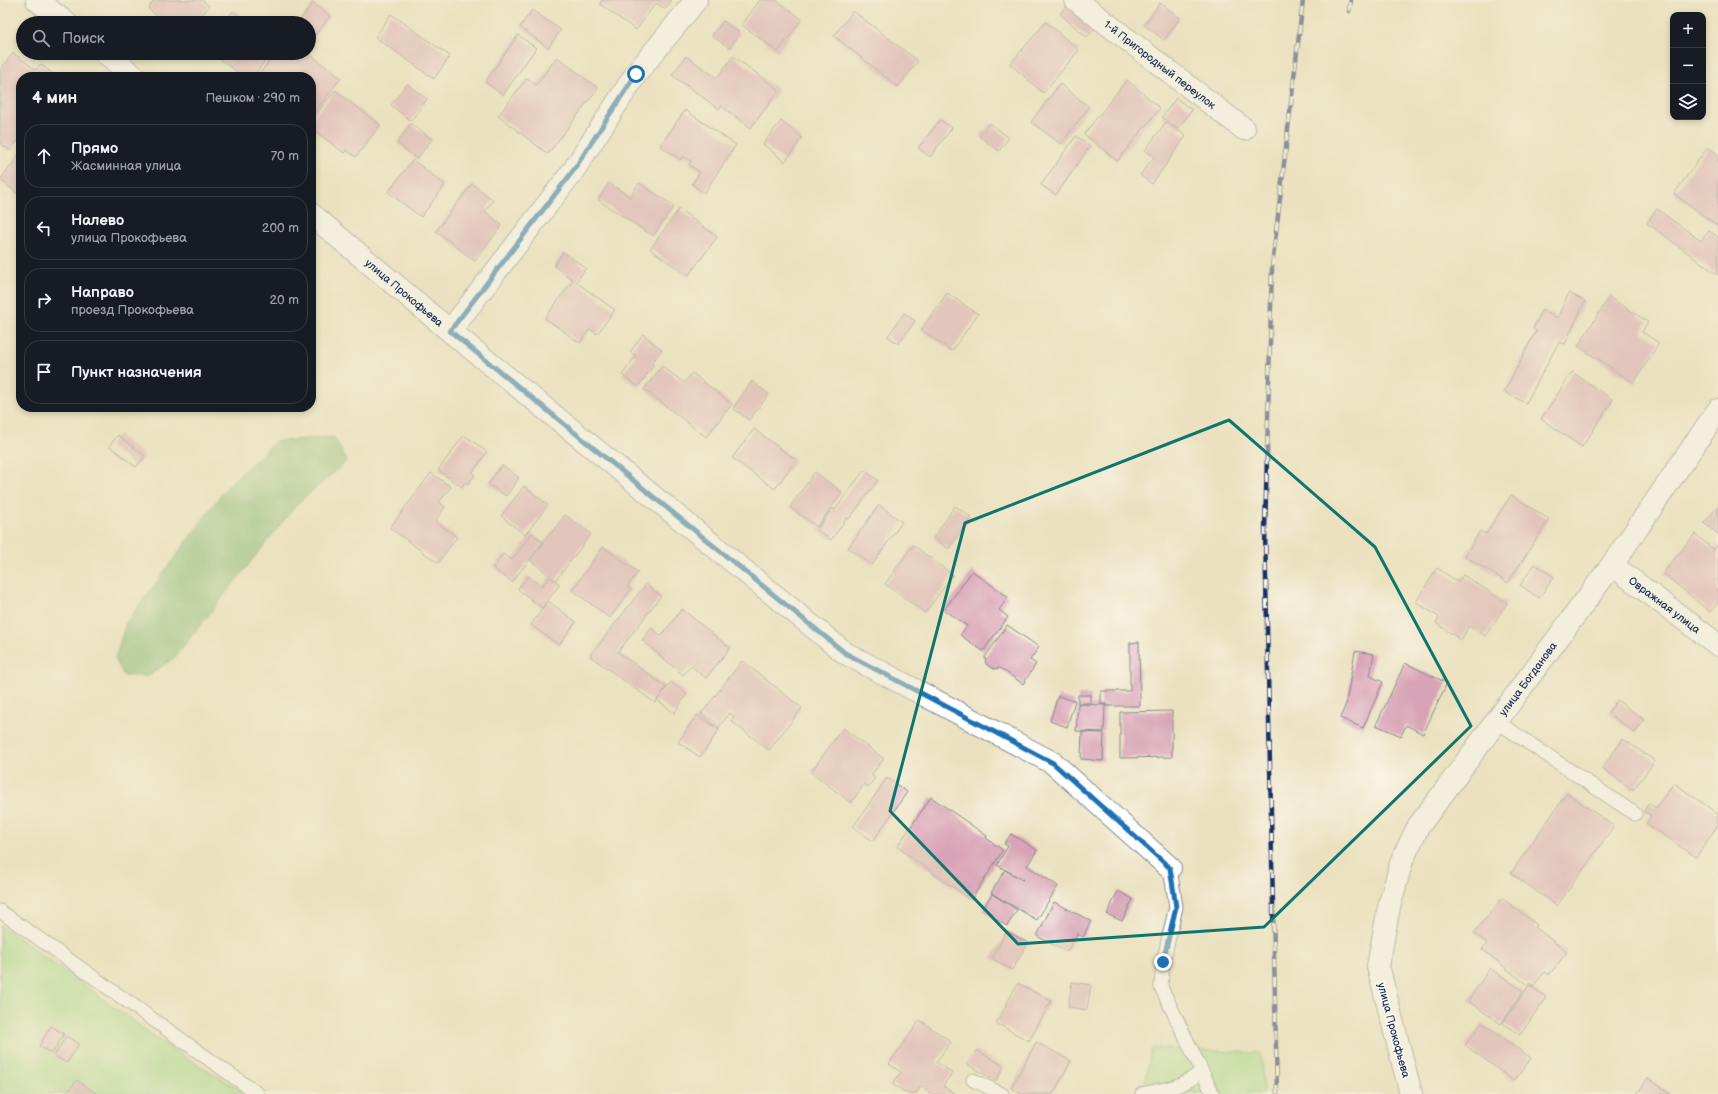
<!DOCTYPE html>
<html lang="ru">
<meta charset="utf-8">
<style>
:root{--surface:#171b24;--page:#20242c;--text:#f1f3f6;--muted:#9ea1a6;--line:#363941}
body{margin:0;font-family:"Balsamiq Sans",sans-serif;background:var(--page);color:var(--text)}
.controls{position:absolute;right:12px;top:12px;display:grid;overflow:hidden;border-radius:8px;box-shadow:0 2px 6px #0003}
.controls button{width:36px;height:36px;display:grid;place-items:center;padding:0;border:0;border-bottom:1px solid var(--line);background:var(--surface);color:var(--text);font:20px sans-serif}
.stop{position:absolute;width:12px;height:12px;margin:-9px;border:3px solid #1f6fb2;border-radius:50%;background:#fff}
.stop.end{background:#1f6fb2;border-color:#fff;box-shadow:0 1px 4px #0008}
.list{margin:0;padding:0;list-style:none}
h2{display:flex;justify-content:space-between;align-items:center;height:52px;margin:0;padding:0 16px;font-size:17px}
h2 small{font-size:13px;font-weight:400;color:var(--muted)}
.list li{display:grid;grid-template-columns:26px 1fr auto;gap:12px;align-items:center;box-sizing:border-box;height:64px;margin:0 8px 8px;padding:0 8px;border:1px solid var(--line);border-radius:16px}
.list b{display:block;font-size:15px;white-space:nowrap}
.list p{margin:0;font-size:13px;white-space:nowrap;color:var(--muted)}
.list em{font-size:13px;font-style:normal;color:var(--muted)}
.icon{flex:none;width:22px;height:22px;fill:none;stroke:currentColor;stroke-width:2;stroke-linecap:round;stroke-linejoin:round}
.map{position:relative;flex:none;width:1718px;height:1094px;overflow:hidden}
.search{position:absolute;background:var(--surface);box-shadow:0 2px 6px #0003;left:16px;top:16px;width:300px;height:44px;display:flex;align-items:center;gap:10px;box-sizing:border-box;padding:0 14px;border-radius:22px;color:var(--muted);font-size:15px}
.panel{position:absolute;background:var(--surface);box-shadow:0 2px 6px #0003;left:16px;top:72px;width:300px;height:340px;border-radius:16px}
.map>svg:first-child{display:block}
.green{fill:#a4dc8e;stroke:#608676}
.forest{fill:#83bc79;stroke:#4f766c}
.building{fill:#d8a3b6}
.lines{fill:none;stroke-linecap:round;stroke-linejoin:round}
.service-casing{stroke:#83888f;stroke-width:15}
.minor-casing{stroke:#83888f;stroke-width:24}
.service{stroke:#fff;stroke-width:13}
.minor{stroke:#fff;stroke-width:22}
.rail-casing{stroke:#1b2f5e;stroke-width:4.5}
.rail{stroke:#fbf7ec;stroke-width:3;stroke-dasharray:9;stroke-linecap:butt}
.route{stroke:#1f6fb2;stroke-width:5}
.marked{fill:none;stroke:#0f766e;stroke-width:3;stroke-linejoin:round}
.labels{text-anchor:middle;stroke-width:3.5;stroke-linejoin:round;paint-order:stroke}
.street-label{font-size:11px;fill:#1b2f5e;stroke:#fbf7ec}
</style>
<div class="map">
<svg width="1718" height="1094" viewBox="0 0 1718 1094">
<rect width="100%" height="100%" fill="#fbf7ec"/>
<filter id="ink" filterUnits="userSpaceOnUse"><feTurbulence type="fractalNoise" baseFrequency=".025" numOctaves="2"/><feDisplacementMap in="SourceGraphic" scale="8" xChannelSelector="R" yChannelSelector="G"/><feConvolveMatrix kernelMatrix="1 2 1 2 8 2 1 2 1" color-interpolation-filters="sRGB"/></filter>
<filter id="wash" filterUnits="userSpaceOnUse"><feTurbulence type="fractalNoise" baseFrequency=".012" numOctaves="4" result="noise"/><feDisplacementMap in="SourceGraphic" scale="16" xChannelSelector="R" yChannelSelector="G"/><feGaussianBlur stdDeviation="0.9" result="paint"/><feColorMatrix in="noise" values="0 0 0 0 0 0 0 0 0 0 0 0 0 0 0 0 0 1.4 0 .05"/><feComposite in="paint" operator="in"/></filter>
<g filter="url(#wash)">
<rect width="100%" height="100%" fill="#ebe1c0"/>
<path class="green" d="M0,925l175,126 72,43h-247z
M1152,1048l109,5 2,41h-120z"/>
<path class="forest" d="M334,437l13,24 -51,44 -121,152 -27,19h-24l-9,-17 11,-36 101,-136 49,-46z"/>
<g id="blocks">
<path class="building" d="M154,0h48l7,6 -13,17h-29l-19,-14z
M602,0h70l-7,9 -9,-6 -20,27 -36,-26z
M760,0h16l26,19 -24,33 -36,-27z
M1070,2l27,24 -10,11 -27,-23z
M313,3l17,13 -21,27v-20h-11z
M1160,3l20,15 -16,22 -20,-15z
M532,10l29,20 -13,18 -28,-21z
M233,11l17,12h-26z
M853,11l65,50 -20,26 -64,-51z
M391,14l59,42 -16,23 -59,-42z
M723,21l17,12 -10,15 -18,-12z
M1046,22l33,28 -36,43 -33,-29z
M518,35l18,13 -33,47 -18,-13z
M13,53l23,17 4,-6 17,13h-36v59l-11,15 -10,-8v-73z
M212,53h59l-18,24h-9z
M275,53h33l33,25 -30,39v-40h-54z
M686,56l31,22 16,-22 46,34 -28,38 -30,-22 -2,3 -47,-34z
M557,57l41,31 -50,66 -50,-38 29,-38 9,7z
M1127,80l33,28 -43,53 -33,-27z
M407,84l20,15 -16,22 -20,-16z
M1060,84l29,23 -28,37 -30,-22z
M335,90l45,35 -24,32 -10,-7 -2,3 -33,-25v-7z
M1176,98l16,12 -14,19 -16,-12z
M685,110l51,35 -32,48 -12,-9 8,-12 -11,-7 2,-4 -8,-5 -2,4 -21,-14z
M940,120l12,8 -22,29 -12,-9z
M781,121l21,17 -17,24 -22,-18z
M1166,122l20,14 -34,48 -12,-9 14,-18 -9,-7z
M990,123l19,15 -10,13 -20,-15z
M411,124l21,15 -15,20 -20,-16z
M1076,136l14,10 -34,49 -15,-10z
M1708,147l10,7v72l-44,-32z
M21,152v44l-21,-16z
M413,160l32,25 -24,32 -33,-25z
M609,183l21,14 9,-14 35,23 -21,30 -55,-36z
M472,184l21,16 -8,11 17,14 -27,36 -39,-30z
M679,209l38,28 -29,39 -38,-27z
M1657,209l44,32 8,-10 9,6v38l-71,-52z
M563,252l23,16 -10,14 39,28 -18,24 -7,-5 -10,14 -35,-25 28,-38 -19,-14z
M947,293l31,21 -26,37 -31,-21z
M1569,293l16,8 -20,43 -6,-2 -33,61 -22,-11 32,-61 -3,-2 9,-19 15,8z
M1609,297l39,25 -6,10 17,11 -25,40 -56,-37z
M904,313l11,8 -17,23 -10,-8z
M643,334l19,16 -10,13 2,2 -16,22 -16,-12 14,-19 -6,-4z
M662,366l22,17 8,-10 40,31 -26,33 -62,-48z
M1572,372l41,28 -31,47 -41,-28z
M752,381l17,13 -20,26 -16,-12z
M754,429l42,31 -21,29 -43,-31z
M118,435l27,21 -9,11 -27,-21z
M464,435l23,17 -15,21 3,2 -7,9 -3,-2 -3,5 -24,-17z
M502,465l17,13 -13,18 -18,-12z
M864,470l14,10 -29,39 -2,-1 -16,22 -14,-10 15,-22 3,2z
M815,472l27,20 -25,35 -27,-20z
M431,473l20,14 -12,15 6,5 -10,14 22,16 -19,26 -48,-35z
M524,486l24,19 -23,30 -24,-19z
M1511,495l38,24 -41,64 -43,-27 15,-25 6,3z
M879,505l23,17 -30,43 -24,-17z
M955,506l16,11 -22,32 -16,-11z
M1718,506v28l-14,-11z
M565,515l26,19 -35,46 -26,-20z
M532,533l11,9 -31,40 -19,-14 10,-14 9,6z
M1695,534l19,16 4,-6v59l-8,9 -47,-39z
M913,545l40,30 -28,38 -40,-29z
M603,547l35,25 -11,15 4,2 -21,29 -38,-28z
M1535,564l19,13 -15,21 -19,-13z
M1437,568l21,14 5,-7 44,28 -22,33 -16,-10 -8,14 -25,-17 3,-6 -23,-15z
M972,571l36,26 -9,13 9,7 -25,34 -23,-16 7,-9 -23,-16z
M528,576l14,10 7,-9 11,7 -18,24 -24,-19z
M646,584l15,12 -43,56 48,35 -11,16 -65,-47z
M548,601l28,21 -17,23 -28,-20z
M682,609l48,39 -24,30 -15,-12 -8,9 -41,-35 10,-12 9,8z
M1007,625l32,22 -9,13 6,4 -13,20 -23,-16 -6,1 -8,-5 -1,-7z
M1139,642l1,64h-34v-2h-5v-13h29v-48z
M1355,651l19,3 -4,22 13,6 -20,46 -23,-10 6,-14z
M742,661l60,47 -33,42 -38,-29 3,-4 -4,-4 -12,15 -17,-14z
M1405,663l42,20 -24,51 -17,-9 -5,11 -25,-11z
M671,682l16,12 -13,19 -17,-13z
M1078,695h13v8h-13z
M1058,696l17,5 -8,26 -17,-6z
M1617,700l27,20 -9,13 -27,-20z
M1078,704l27,1 -1,27 -28,-1z
M1172,711v46l-52,1v-46z
M697,715l22,15 -19,27 -22,-15z
M843,728l41,31 -13,16 4,3 -7,9 -4,-3 -13,19 -40,-31z
M1082,732l22,1 -1,28 -22,-2z
M1623,739l32,22 -22,29 -31,-22z
M887,778l20,14 -34,49 -20,-14z
M1674,783l44,31v11l-22,32 -50,-34 5,-7 -7,-5 5,-8 7,5z
M1567,793l47,33 -57,80 -46,-33z
M931,797l56,39 -1,2 17,12 -32,50 -74,-53z
M1011,834l26,16 -10,16 31,20 -21,34 -46,-27 14,-23 18,10 -26,-15 11,-19 -4,-2z
M1118,891l15,8 -11,22 -15,-7z
M992,894l25,16 -10,16 -25,-16z
M1502,898l35,27 -2,2 32,25 -18,23 -4,-3 -12,14 -4,-3 -2,2 -45,-36 5,-6 -13,-10z
M1054,902l37,19 -8,16 -6,-3 -10,18 -30,-16z
M1007,931l21,12 -16,27 -20,-12z
M1490,968l33,23 -22,33 -33,-23z
M1072,982l19,3 -4,25 -19,-3z
M1018,983l33,18 -22,40 -33,-18z
M1529,985l17,12 -26,38 -17,-12z
M920,1020l31,22 -15,20 16,11 -9,13 12,8h-26v-2l-8,-6 -6,8h-7l-16,-10 9,-12 -12,-8z
M1482,1023l49,35 -17,23 -49,-36z
M51,1026l13,8 -12,20 -13,-8z
M66,1036l13,8 -12,19 -13,-7z
M1036,1042l35,19 -18,33h-32l-10,-6z
M976,1050l28,16 -8,15 -29,-17z
M1648,1078l23,16h-34z
M77,1080l20,14h-31z"/>
</g>
</g>
<g filter="url(#ink)">
<use href="#blocks" fill-opacity="0" stroke="#83888f" stroke-width="1"/>
<g class="lines">
<g class="service-casing">
<path id="service" d="M1496,721l139,93
M1170,868l6,39 -13,55 -2,25 52,107
M0,911l258,183
M973,1080l29,14
M1142,1094c25,-6 38,-5 60,-23"/>
</g>
<g class="minor-casing">
<g id="minor">
<path d="M37,0l29,23"/>
<path id="s1" d="M1076,0l168,129"/>
<path d="M105,53l30,24"/>
<path id="s2" d="M311,214l139,117 395,322 208,110 117,105"/>
<path d="M450,331l123,-160 63,-97 60,-74"/>
<path id="s3" d="M1612,565l106,80"/>
<path id="s4" d="M1411,1094l-33,-128 11,-59 13,-47 16,-33 194,-262 106,-155"/>
</g>
</g>
<use href="#service" class="service"/>
<use href="#minor" class="minor"/>
<g class="rail-casing">
<path id="rail" d="M1349,11l2,-11
M1277,1094l-12,-563 7,-264 31,-267"/>
</g>
<use href="#rail" class="rail"/>
</g>
</g>
<g class="lines" filter="url(#ink)">
<path class="route" d="M636,74l-63,97 -123,160 395,322 208,110 117,105 6,39 -13,55"/>
</g>
<path d="M0 0H1718V1094H0ZM1229,420l146,127 96,179 -207,201 -246,17 -128,-133 75,-288z" fill="#ebe1c0" fill-opacity=".55" fill-rule="evenodd"/>
<path class="marked" d="M1229,420l146,127 96,179 -207,201 -246,17 -128,-133 75,-288z"/>
<g class="labels">
<g class="street-label">
<text dy="4" stroke="none"><textPath href="#s1" startOffset="106">1-й Пригородный переулок</textPath></text>
<text dy="4" stroke="none"><textPath href="#s2" startOffset="122">улица Прокофьева</textPath></text>
<text dy="4" stroke="none"><textPath href="#s3" startOffset="66">Овражная улица</textPath></text>
<text dy="4" stroke="none"><textPath href="#s4" startOffset="462">улица Богданова</textPath></text>
<text transform="translate(1394 1030) rotate(75)" y="4">улица Прокофьева</text>
</g>
</g>
</svg>
<div class="controls">
<button>+</button>
<button>−</button>
<button><svg class="icon" aria-label="layers" viewBox="0 0 24 24"><path d="M12 4l9 5-9 5-9-5zM3 14l9 5 9-5"/></svg></button>
</div>
<div class="stop" style="left:636px;top:74px"></div>
<div class="stop end" style="left:1163px;top:962px"></div>
<div class="search"><svg class="icon" aria-label="search" viewBox="0 0 24 24"><circle cx="10" cy="10" r="6"/><path d="M15 15l6 6"/></svg>Поиск</div>
<section class="panel">
<h2>4 мин<small>Пешком · 290 m</small></h2>
<ul class="list">
<li><svg class="icon" aria-label="ahead" viewBox="0 0 24 24"><path d="M12 20V5M6 11l6-6 6 6"/></svg><div><b>Прямо</b><p>Жасминная улица</p></div><em>70 m</em></li>
<li><svg class="icon" aria-label="left" viewBox="0 0 24 24"><path d="M17 20v-9H6M10 6l-5 5 5 5"/></svg><div><b>Налево</b><p>улица Прокофьева</p></div><em>200 m</em></li>
<li><svg class="icon" aria-label="right" viewBox="0 0 24 24"><path d="M7 20v-9h11M14 6l5 5-5 5"/></svg><div><b>Направо</b><p>проезд Прокофьева</p></div><em>20 m</em></li>
<li><svg class="icon" aria-label="arrive" viewBox="0 0 24 24"><path d="M6 21V4h12l-3 4 3 4H6"/></svg><div><b>Пункт назначения</b></div></li>
</ul>
</section>
</div>
